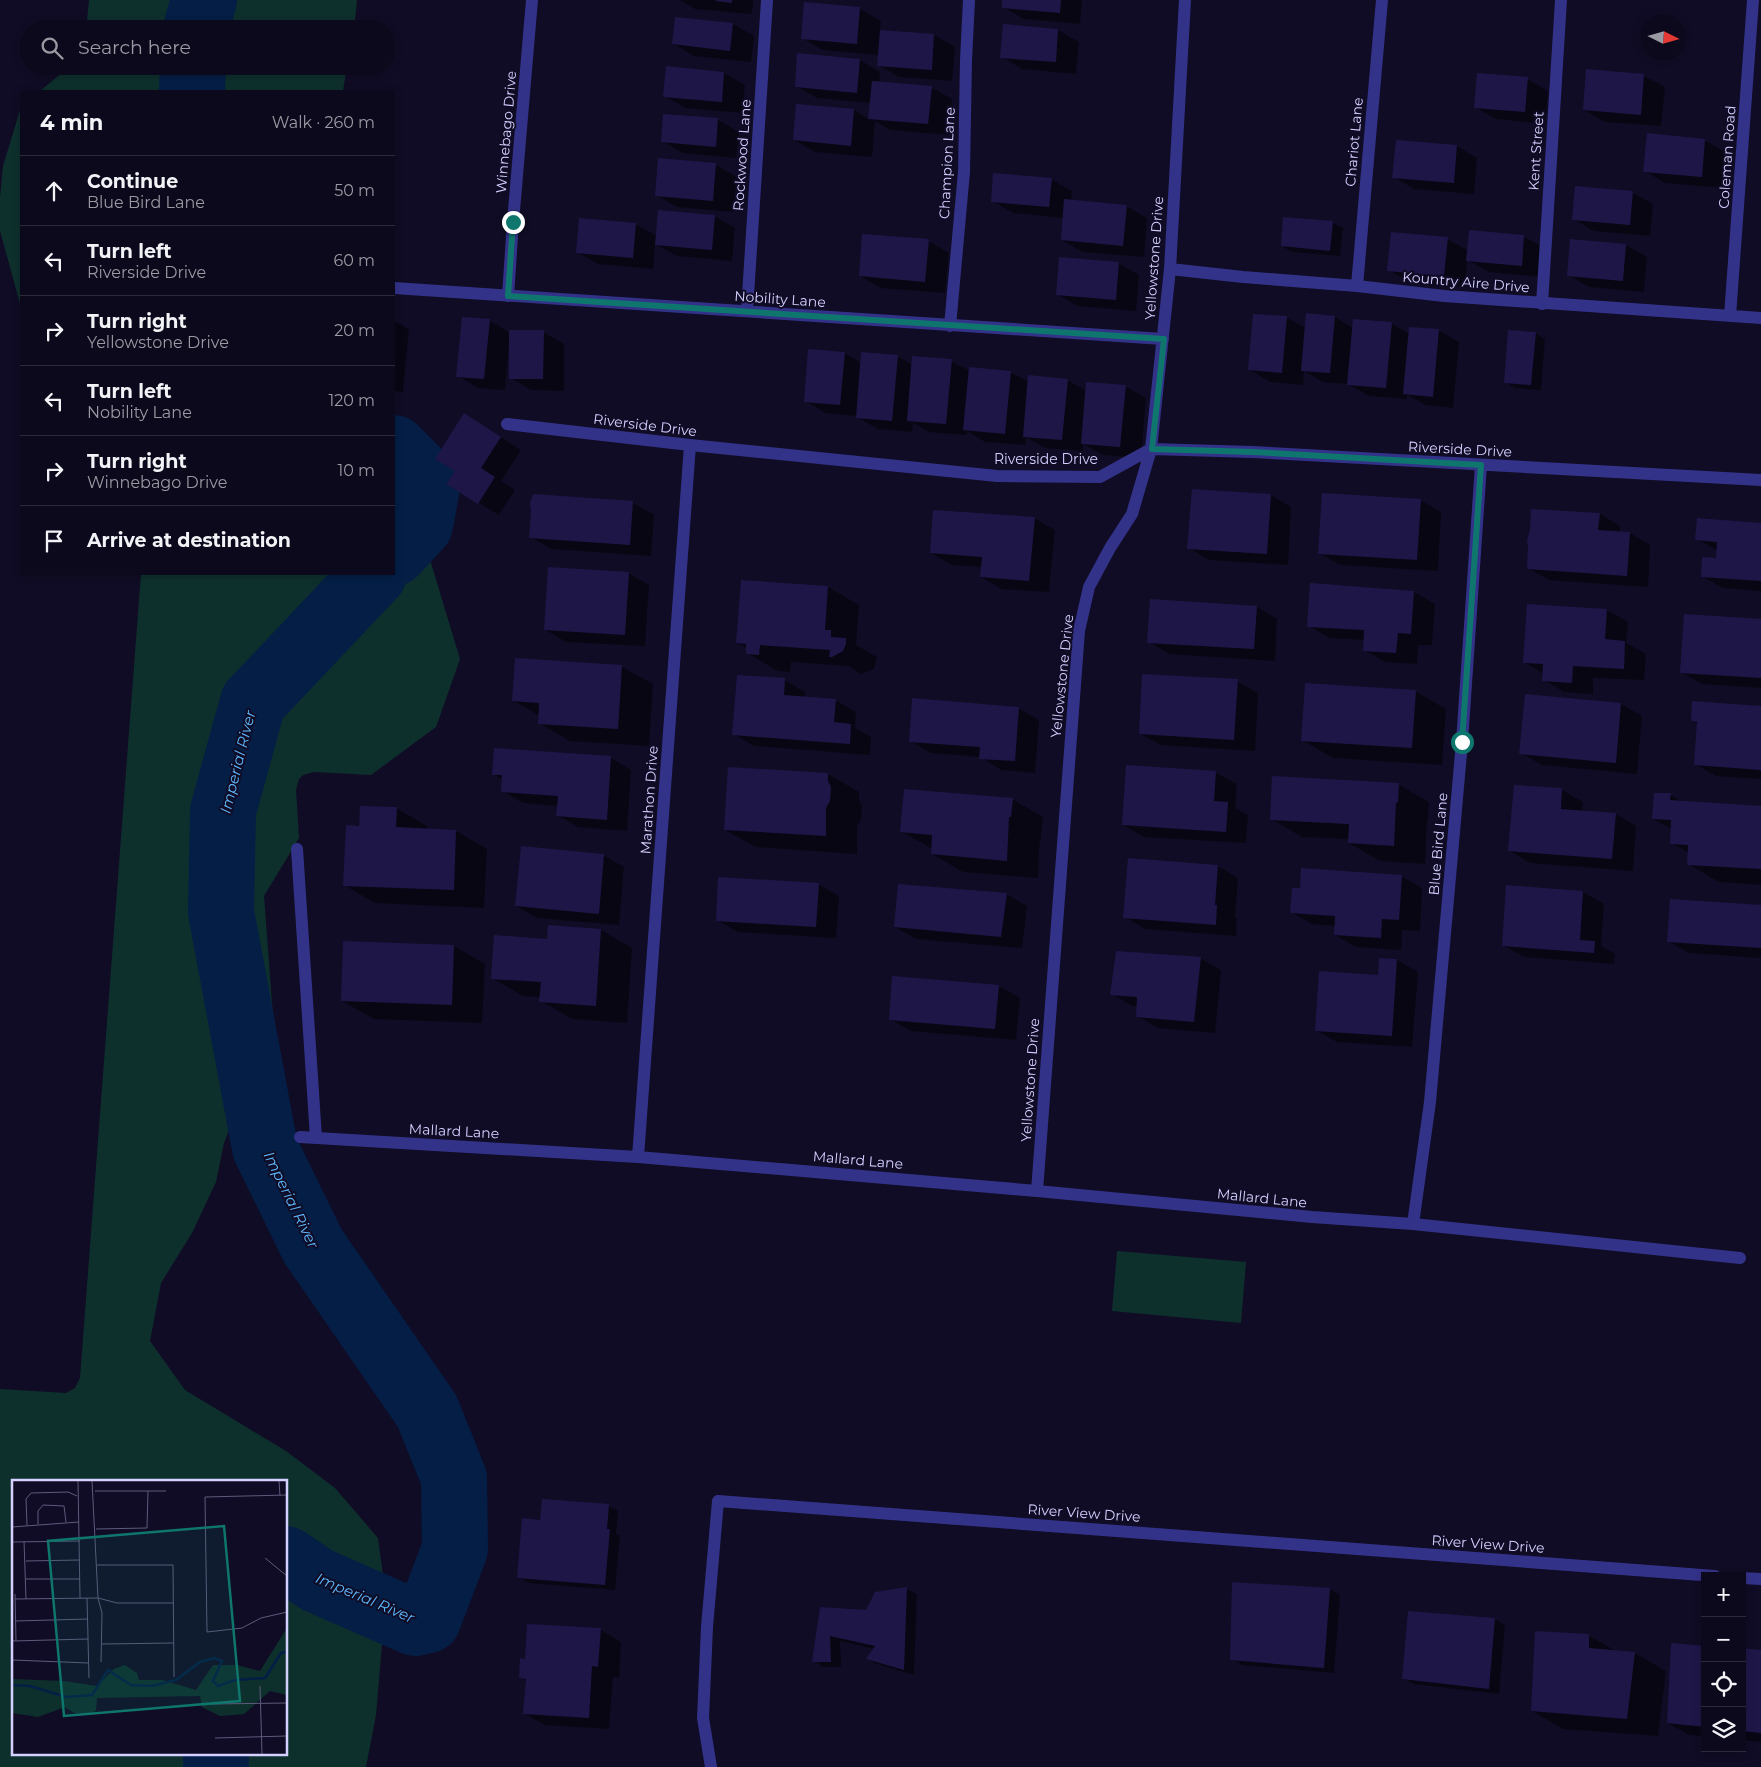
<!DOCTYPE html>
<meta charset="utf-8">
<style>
:root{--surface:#0c091c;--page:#1a1729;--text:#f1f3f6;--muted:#9a9aa3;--line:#2c2a3b}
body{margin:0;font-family:Montserrat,sans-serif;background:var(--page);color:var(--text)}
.controls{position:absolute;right:15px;bottom:15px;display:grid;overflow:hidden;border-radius:0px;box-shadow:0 2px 8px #0003}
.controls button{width:45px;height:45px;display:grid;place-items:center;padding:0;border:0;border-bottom:1px solid var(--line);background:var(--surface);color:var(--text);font:25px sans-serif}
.compass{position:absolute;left:1641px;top:15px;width:45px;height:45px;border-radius:50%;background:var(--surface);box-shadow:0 2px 8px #0003;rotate:95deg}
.stop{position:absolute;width:15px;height:15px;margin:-11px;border:4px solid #0f766e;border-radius:50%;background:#fff}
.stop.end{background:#0f766e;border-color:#fff;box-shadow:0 1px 5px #0008}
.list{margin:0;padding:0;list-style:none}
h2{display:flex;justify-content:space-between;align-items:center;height:65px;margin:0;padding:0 20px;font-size:21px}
h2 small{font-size:16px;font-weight:400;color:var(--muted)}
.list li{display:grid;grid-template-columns:32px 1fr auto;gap:15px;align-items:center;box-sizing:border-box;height:70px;padding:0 20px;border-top:1px solid var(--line)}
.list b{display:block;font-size:19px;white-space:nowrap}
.list p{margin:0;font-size:16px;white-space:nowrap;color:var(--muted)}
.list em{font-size:16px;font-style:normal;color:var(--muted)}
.icon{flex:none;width:28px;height:28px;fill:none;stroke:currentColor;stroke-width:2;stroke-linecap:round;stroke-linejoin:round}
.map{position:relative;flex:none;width:1761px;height:1767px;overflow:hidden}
.search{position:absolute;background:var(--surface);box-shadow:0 2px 8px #0003;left:20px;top:20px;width:375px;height:55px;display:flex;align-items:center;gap:12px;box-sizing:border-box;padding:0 18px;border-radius:28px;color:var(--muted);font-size:19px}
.panel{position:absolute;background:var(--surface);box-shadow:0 2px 8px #0003;left:20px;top:90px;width:375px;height:485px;border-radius:0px}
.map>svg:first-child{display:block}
.green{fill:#0e302d;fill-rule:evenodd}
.shadow{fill:#0007}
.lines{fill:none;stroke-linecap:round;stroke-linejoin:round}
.river{stroke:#041e46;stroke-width:66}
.building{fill:#1f1648}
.lane{stroke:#333289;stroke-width:12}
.street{stroke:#333289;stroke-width:12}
.route{stroke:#0f766e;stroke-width:6}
.labels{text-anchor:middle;stroke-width:4;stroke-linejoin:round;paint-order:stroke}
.street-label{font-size:14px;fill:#d4d0ff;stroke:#100c25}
.water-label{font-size:15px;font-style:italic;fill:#5eb9ff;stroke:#100c25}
.inset-river{fill:none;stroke:#041e46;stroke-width:2.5}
.inset-road{fill:none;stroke:#5e5a7c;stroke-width:1}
.view{fill:#0f766e;fill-opacity:0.15;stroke:#0f766e;stroke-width:2.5}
.inset-edge{fill:none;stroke:#d4d0ff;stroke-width:2.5}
</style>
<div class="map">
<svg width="1761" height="1767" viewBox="0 0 1761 1767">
<rect width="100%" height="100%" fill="#100c25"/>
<path class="green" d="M89,0h268l-3,29h-271l4,-8z
M65,66h282l-4,25h-303l23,-19z
M21,107v200l-21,-76v-33l3,-32z
M394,510l31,33 35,116 -24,68 -65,48 -57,-3 -11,3 -4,4 -3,11 3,48 -35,58 9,120 -49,127 -8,39 -24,51 -31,50 -11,58 35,49 101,61 49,37 43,50 8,59 -10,118 -10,52h-366v-378l66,4 9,-5 5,-10 61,-804h253zM14,1481h272v272h-272z
M1117,1251l129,11 -5,61 -129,-12z"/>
<path class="shadow" d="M680,0h73l-1,14 -57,-5z
M1003,0h79l-2,24 -56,-5 -21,-12z
M860,9l21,12 -1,10 54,4 21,12 -3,34 -53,-4 -21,-12 1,-10 -56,-5 -21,-12z
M676,18l57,6 21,12 -3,26 -57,-6 -20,-12z
M1004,26l54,4 21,12 -3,32 -54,-5 -20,-12z
M860,60l20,12 -1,11 52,4 21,12 -3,36 -59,-5 -15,-9 -3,36 -57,-5 -21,-12 3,-35 57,5 15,9 2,-16 -54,-5 -21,-12z
M1587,71l57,5 21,11 -4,39 -56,-4 -21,-12z
M724,73l21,12 -3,28 -57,-5 -20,-12z
M1527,79l21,12 -3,33 -49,-5 -21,-12z
M664,115l54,5 21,12 -3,26 -53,-5 -21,-12z
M1704,140l21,12 -3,36 -57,-5 -20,-12z
M1457,146l20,12 -3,36 -60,-5 -20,-12z
M716,165l21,12 -4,35 -56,-5 -21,-12z
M1051,179l21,12 -1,10 55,5 21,12 -3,39 -61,-5 -21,-12 2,-22 -51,-5 -21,-12z
M1633,193l20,11 -3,32 -56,-5 -21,-12z
M714,216l21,12 -3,33 -55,-5 -22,-12 -2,25 -55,-5 -21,-12 58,-28 22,12z
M1333,223l10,5 -3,28 -48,-4 -10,-6z
M1470,232l54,5 21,11 -3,29 -53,-5 -22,-12 -2,27 -56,-5 -20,-12 58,-31 22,12z
M928,241l21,12 -4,40 -64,-5 -21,-12z
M1571,241l55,4 21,12 -3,35 -55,-5 -21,-12z
M1118,263l21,12 -3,36 -58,-5 -21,-12z
M1286,317l20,11 29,-11 18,11 39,-4 18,10 28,-4 21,12 -6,66 -27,-3 -19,-10v4l-38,-3 -21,-12 -25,-2 -19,-11 -1,14 -33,-3 -20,-12z
M489,320l22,13 32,-1 21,12v47l-33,-1 -20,-12v-32h-2l-4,44 -27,-2 -20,-12z
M394,321l15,8 -6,63 -9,-1z
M1535,333l10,6 -4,51 -26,-2 -10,-6z
M844,353l18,10 35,-7 16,9 38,-4 19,10 40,1 19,10 38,-2 20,11 38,-5 21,12 -5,60 -38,-3 -20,-11v7l-38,-3 -19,-11v8l-41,-3 -18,-11v4l-38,-3 -16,-9 -1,9 -34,-3 -21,-12v-1l-31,-3 -21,-12z
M485,427l36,23 -20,31 14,9 -16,25 -51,-31z
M534,495l99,8 21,12 -3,41 -100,-7 -20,-12z
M1271,495l20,12 -3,58 -79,-5 -20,-12z
M1420,500l21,12 -3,59 -98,-6 -21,-12z
M1600,514l20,12v7h10l20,12 -2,42 -99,-7 -21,-12z
M1034,518l21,12 -6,62 -47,-3 -21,-12 1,-10 -30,-2 -21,-12z
M1761,524v67l-38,-3 -20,-11 14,-18 1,-8 -21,-12z
M628,573l21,12 -4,61 -79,-4 -20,-12z
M1312,584l102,8 21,12 -3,41h-14l-1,19 -32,-2 -21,-12 1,-10 -36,-2 -20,-12z
M828,587l31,18 -3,40 21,12 -3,12 -13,5 -13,-8 -57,-4 -1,10 -12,-1 -31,-18v-5l-10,-5z
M1528,606l79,4 21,12 -2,21 20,11 -2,26 -51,-2v16l-29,-2 -20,-12v-6l-20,-12z
M1257,607l20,12 -2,42 -106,-7 -20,-12z
M1761,621v67l-59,-4 -21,-12z
M622,667l31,17 -4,62 -79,-5 -31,-18 1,-7 -26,-15z
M785,680l20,12v6l30,2 21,12 -1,16 16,9 -1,18 -116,-9 -20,-12z
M1237,681l21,12 -3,58 -94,-6 -21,-11z
M1415,691l31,18 -4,56 -109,-7 -31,-18z
M1621,704l21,12 -5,58 -95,-9 -21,-12z
M1761,707v72l-45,-3 -21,-12 3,-40 -6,-3z
M1018,708l21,12 -4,53 -34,-3 -20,-13 -50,-4 -21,-12z
M611,758l20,12 -4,61 -49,-4 -20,-12v-9l-35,-3 -21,-12 1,-11 -10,-6z
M1216,773l21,11 -2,24 13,7 -2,28 -102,-6 -21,-12z
M828,774l31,18v8l3,6 -1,14 -4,6v28l-101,-7 -31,-17z
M1398,784l31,18 -1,18h-1l-2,44 -45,-3 -31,-18v-4l-47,-2 -31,-18z
M1515,786l47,4 21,12 -1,10 34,2 20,12 -3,45 -103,-8 -20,-12z
M1670,795l13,7 78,5v78l-42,-3 -31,-18 1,-11 -18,-10 1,-14 -19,-10z
M1012,799l31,18 -5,42 1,1 -1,18 -75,-6 -31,-18v-5l-31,-18z
M396,808l31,18v4l29,1 31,18 -3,59 -109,-5 -31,-18 16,-58z
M603,855l21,12 -5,58 -82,-7 -21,-12z
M1218,866l20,12 -3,39 2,1 -1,18 -91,-7 -20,-12z
M1401,876l21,12 -2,43 -18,-1 -1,20 -45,-3 -21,-12 1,-9 -24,-2 -21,-12z
M818,884l21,12 -3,42 -98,-6 -21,-12z
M1507,887l76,5 21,12 -3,42 14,8 -1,10 -90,-7 -21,-12z
M1006,894l21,12 -5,42 -106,-9 -21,-12z
M1761,906v52l-72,-5 -21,-12z
M549,926l52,4 31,18 -5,75 -55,-4 -31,-18v-4l-18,-1 -31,-18 57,-38z
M345,942l109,4 31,18 -3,59 -108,-4 -32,-18z
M1200,958l21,12 -6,63 -57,-5 -21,-12 1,-10h-6l-20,-12z
M1380,959l17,1 21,12 -6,75 -75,-5 -21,-12 63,-54z
M893,978l106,8 21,12 -4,42 -105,-9 -21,-12z
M608,1506l10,5 -2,23 4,2 -5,54 -86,-7 -10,-6 22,-56z
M907,1589l10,5 -3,81 -37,-11 -10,-5 8,-10 -35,-8 1,26h-18l-9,-6 7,-53 46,4 9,-19z
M1330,1589l10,6 -6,78 -92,-8 -10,-6z
M1495,1619l10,6 -6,69 -85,-10 -10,-5z
M601,1630l20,12 -2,36 -6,-1 -4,52 -64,-4 -21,-12 3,-32 -7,-4 7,-17z
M1589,1636l27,15 19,2 31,18 -8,65 -95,-7 -31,-18z
M1705,1647v89l-16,-1 -21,-12z
M1742,1649l19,2v91l-19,-2z"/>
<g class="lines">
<path class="river" d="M196,29l8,-29
M192,91l1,-25
M394,448l34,34 -8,43 -26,28
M286,1559l31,21 98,43 13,-3 27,-71 -1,-71 -27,-67 -114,-165 -48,-98 -44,-236 2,-101 30,-109 121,-128
M216,1767v-14"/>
</g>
<path class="building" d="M716,0h16v3l-16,-2z
M1002,0h59l-1,13 -58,-5z
M804,2l56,5 -3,37 -56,-5z
M675,17l58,6 -3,28 -58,-7z
M1003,24l55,5 -2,33 -56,-4z
M880,30l54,4 -2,36 -55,-4z
M797,53l63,6 -3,34 -62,-6z
M666,66l58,6 -2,30 -59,-5z
M1586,69l58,5 -3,41 -58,-5z
M1477,73l51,4 -3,35 -51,-4z
M872,81l60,5 -4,38 -60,-5z
M796,104l58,5 -3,37 -58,-6z
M663,114l55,4 -2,29 -55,-5z
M1647,133l58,6 -3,38 -59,-5z
M1396,140l61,5 -3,38 -62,-5z
M658,158l58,5 -3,38 -58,-5z
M993,173l59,5 -3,29 -58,-5z
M1575,186l58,5 -3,34 -58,-5z
M1064,199l63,6 -4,41 -62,-6z
M658,210l57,5 -3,35 -57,-5z
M1283,217l50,4 -3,30 -49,-5z
M579,218l57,5 -3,35 -57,-5z
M1469,230l55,5 -2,31 -56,-5z
M1391,232l57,5 -4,39 -57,-5z
M862,234l67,5 -4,43 -66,-6z
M1570,239l56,5 -3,37 -56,-5z
M1059,257l60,5 -3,38 -60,-5z
M1306,313l29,3 -5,57 -29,-2z
M1253,314l34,2 -5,57 -34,-3z
M462,317l28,2 -6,60 -28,-2z
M1353,319l39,3 -6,66 -39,-3z
M1409,327l30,2 -6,68 -30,-3z
M509,330h35l-1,49h-34z
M1508,330l28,2 -5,53 -27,-2z
M808,349l37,3 -5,53 -36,-3z
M861,352l37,3 -6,66 -36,-3z
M912,356l40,3 -6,65 -39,-3z
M969,367l42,4 -6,63 -42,-4z
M1028,375l40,4 -6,61 -39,-3z
M1086,382l40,3 -6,62 -39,-3z
M464,413l37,24 -20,31 14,9 -17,27 -32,-20 9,-13 -20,-12z
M1192,489l79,5 -4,60 -80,-5z
M1322,493l99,6 -4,61 -99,-6z
M533,494l100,7 -3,44 -101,-7 2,-26 -1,-9z
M1531,509l69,4 -2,17 32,2 -3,44 -100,-7 1,-23 -1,-5 3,-12z
M933,510l102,7 -6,64 -49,-4 2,-20 -52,-4z
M1697,518l64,5v58l-60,-4 1,-20 14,1 1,-16 -22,-2z
M548,567l81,5 -4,63 -81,-5z
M741,580l87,6 -3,44h6v7l15,1v6l-3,7 -11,6h-3l1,-7 -70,-5 -1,10 -13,-1v-10l-10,-1z
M1310,583l104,8 -3,43 -13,-1 -2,20 -33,-2 1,-21 -57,-3z
M1150,599l107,7 -3,43 -107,-6z
M1527,604l80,5 -2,30 20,2 -1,28 -51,-3 -1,17 -30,-2 1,-17 -20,-1z
M1684,614l77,5v59l-81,-5z
M515,658l107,7 -4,64 -80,-5 1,-21 -27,-2z
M1142,674l96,5 -4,61 -95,-6z
M737,675l48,3 -1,17 52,4 -2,23 17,2 -1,20 -118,-9z
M1305,683l111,7 -4,58 -111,-7z
M1525,694l96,9 -5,60 -97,-9z
M912,698l107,9 -4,54 -36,-2 1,-12 -71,-5z
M1692,701l69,5v64l-67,-5 3,-43 -6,-1z
M494,748l117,8 -4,64 -51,-4 2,-20 -57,-4 1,-17h-10z
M1126,765l90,6 -2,30 14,1 -2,30 -104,-7z
M728,767l100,6v8l3,6 -1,14 -4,7v28l-102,-6z
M1272,776l127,7 -1,20 -2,-1 -2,44 -46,-3 1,-19 -79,-4z
M1514,785l48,3 -1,21 55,4 -4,46 -104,-8z
M904,789l109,9 -2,19h-2l-2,44 -76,-7 1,-19 -32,-3z
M1654,793h17l-1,7 91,6v63l-74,-4 1,-20 -18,-1 1,-24 -19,-1z
M360,806l37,1 -1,20 60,3 -2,60 -111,-4 3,-61 13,1z
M521,846l83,8 -5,60 -84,-8z
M1128,858l90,7 -3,40h2l-1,20 -93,-7z
M1301,868l101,7 -3,45 -17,-1 -1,19 -47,-3 1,-19 -45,-3 2,-25h8z
M718,877l101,6 -3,44 -100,-6z
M898,884l109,9 -6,44 -107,-10z
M1506,885l77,6 -3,49 15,1 -1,12 -92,-7z
M1670,899l91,6v43l-94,-6z
M548,925l53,4 -5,77 -57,-4 2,-20 -50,-3 3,-44 53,4z
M343,941l111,4 -2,60 -111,-4z
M1116,951l85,6 -7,65 -58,-5 1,-20 -27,-2z
M1379,958l18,1 -5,77 -77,-5 4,-60 59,4z
M892,976l107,9 -4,44 -106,-9z
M542,1499l67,5 -2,25h3l-5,56 -88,-7 5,-60 18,2z
M1232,1582l98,6 -6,80 -94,-8z
M907,1587l-3,83 -38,-11 9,-13 -45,-10 1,26h-19l8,-55 46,3 9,-18z
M1408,1611l87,7 -6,71 -87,-10z
M527,1624l74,4 -3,39 -6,-1 -3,52 -66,-4 3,-35 -7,-1 1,-20 5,1z
M1535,1631l54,3v14l46,4 -8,67 -96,-8z
M1671,1643l34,3v81l-38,-4z
M1742,1648l19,2v83l-19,-2z"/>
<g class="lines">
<path class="lane" d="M297,849l19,289
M1413,1224l327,34"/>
<path class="street" d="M1170,269l73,8 114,9 87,10 317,22
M1357,286l25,-286
M394,288l769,51
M508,296l5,-74 19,-222
M1542,304l19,-304
M747,311l20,-311
M1730,316l23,-316
M950,326l14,-154 2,-112 3,-60
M507,424l183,21 307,31 103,1 51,-28 102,3 508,28
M300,1137l338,20 399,34 275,26 101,7 17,-122 32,-360 19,-277
M638,1157l52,-712
M1037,1191l42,-560 10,-44 21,-39 22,-34 19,-65 19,-180 15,-269
M1742,1578l19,1
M711,1767l-8,-49 4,-91 11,-126 997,75"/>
</g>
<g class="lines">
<path class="route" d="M513,222l-5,74 656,43 -12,110 101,3 228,13 -19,277"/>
</g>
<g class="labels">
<g class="street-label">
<text transform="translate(506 132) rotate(-85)" y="5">Winnebago Drive</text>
<text transform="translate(1354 142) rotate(-85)" y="5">Chariot Lane</text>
<text transform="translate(1536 151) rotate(-86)" y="5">Kent Street</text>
<text transform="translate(742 155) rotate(-86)" y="5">Rockwood Lane</text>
<text transform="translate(1727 157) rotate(-86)" y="5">Coleman Road</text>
<text transform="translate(947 163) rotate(-87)" y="5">Champion Lane</text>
<text transform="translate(1154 258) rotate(-86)" y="5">Yellowstone Drive</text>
<text transform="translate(1466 282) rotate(5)" y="5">Kountry Aire Drive</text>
<text transform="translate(780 299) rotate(4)" y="5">Nobility Lane</text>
<text transform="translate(645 425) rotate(7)" y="5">Riverside Drive</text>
<text transform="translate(1460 449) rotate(3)" y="5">Riverside Drive</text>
<text x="1046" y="464">Riverside Drive</text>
<text transform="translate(1062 676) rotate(-84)" y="5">Yellowstone Drive</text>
<text transform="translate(649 800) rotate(-86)" y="5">Marathon Drive</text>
<text transform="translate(1438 844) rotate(-85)" y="5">Blue Bird Lane</text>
<text transform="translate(1030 1080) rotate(-86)" y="5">Yellowstone Drive</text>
<text transform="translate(454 1131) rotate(3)" y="5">Mallard Lane</text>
<text transform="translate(858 1160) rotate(5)" y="5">Mallard Lane</text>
<text transform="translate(1262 1198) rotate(6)" y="5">Mallard Lane</text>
<text transform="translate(1084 1513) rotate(4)" y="5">River View Drive</text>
<text transform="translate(1488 1544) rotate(4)" y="5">River View Drive</text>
</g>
<g class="water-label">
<text transform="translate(238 762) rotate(-76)" y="5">Imperial River</text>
<text transform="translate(291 1200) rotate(64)" y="5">Imperial River</text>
<text transform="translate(365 1598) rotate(23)" y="5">Imperial River</text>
</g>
</g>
<g transform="translate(12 1480)">
<rect width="275" height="275" fill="#100c25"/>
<path d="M275,148v67l-17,-4 -26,23 -24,2 -18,-9 -2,-11 -103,2 -1,13 -10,4 -12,-2 -9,-6 -27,10 -26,-4v-34l52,2 33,5 17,-17 11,-4 12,8 2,7h23l34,10 17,-25h24l23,6z" fill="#0e302d"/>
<path class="inset-river" d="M0,205l18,1 36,11 26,-2 16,-25 23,15 21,1 24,-6 24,-18 14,-4 8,3 -9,20 5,5 17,-6 30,-2 16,-25 6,-1"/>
<path class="inset-road" d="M66,1l2,117M80,1l6,117 4,15 -1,49M267,1l1,15M83,11h71M275,15l-82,2 2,135 35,-4 19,-10 26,-6M26,44v-13l5,-6 21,1 2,16M15,45l-1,-26 5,-6 37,-1 9,4M0,47l67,-5M84,49l51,-1 1,-37M12,61l2,58M0,62l68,-1M253,78l22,18M14,81l54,-1M85,85h76l1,112M14,99h54M3,114l1,47M75,118l2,80M3,119l83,-1 19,5h56M3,141l73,-2M0,161l76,-2M90,164l71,-1M0,180l77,3M248,206l2,68M200,224l75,-1M203,258l72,-2"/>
<path class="view" d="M212,46l16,175 -176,15 -16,-175z"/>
<rect width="275" height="275" class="inset-edge"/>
</g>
</svg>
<div class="controls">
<button>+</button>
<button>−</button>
<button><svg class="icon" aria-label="locate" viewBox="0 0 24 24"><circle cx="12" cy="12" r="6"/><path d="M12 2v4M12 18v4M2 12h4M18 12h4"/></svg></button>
<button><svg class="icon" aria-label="layers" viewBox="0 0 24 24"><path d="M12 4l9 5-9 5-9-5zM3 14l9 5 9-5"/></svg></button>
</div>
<svg class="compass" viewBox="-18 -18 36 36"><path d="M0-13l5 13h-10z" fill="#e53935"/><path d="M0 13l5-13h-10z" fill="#9a9aa3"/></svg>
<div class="stop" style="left:1462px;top:742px"></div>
<div class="stop end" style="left:513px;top:222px"></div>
<div class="search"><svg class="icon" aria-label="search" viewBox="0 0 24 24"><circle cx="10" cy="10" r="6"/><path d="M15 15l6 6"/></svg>Search here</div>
<section class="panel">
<h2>4 min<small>Walk · 260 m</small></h2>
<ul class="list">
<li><svg class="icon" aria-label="ahead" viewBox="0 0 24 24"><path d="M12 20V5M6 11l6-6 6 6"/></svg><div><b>Continue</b><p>Blue Bird Lane</p></div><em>50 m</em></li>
<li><svg class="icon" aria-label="left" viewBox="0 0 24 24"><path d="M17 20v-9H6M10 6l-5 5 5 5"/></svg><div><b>Turn left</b><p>Riverside Drive</p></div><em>60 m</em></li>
<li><svg class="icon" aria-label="right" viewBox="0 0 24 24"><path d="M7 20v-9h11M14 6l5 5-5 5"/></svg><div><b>Turn right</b><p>Yellowstone Drive</p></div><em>20 m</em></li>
<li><svg class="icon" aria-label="left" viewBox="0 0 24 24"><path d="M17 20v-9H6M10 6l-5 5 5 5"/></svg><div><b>Turn left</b><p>Nobility Lane</p></div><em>120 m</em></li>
<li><svg class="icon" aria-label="right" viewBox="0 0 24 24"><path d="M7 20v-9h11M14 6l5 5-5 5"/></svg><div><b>Turn right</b><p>Winnebago Drive</p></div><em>10 m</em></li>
<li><svg class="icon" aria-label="arrive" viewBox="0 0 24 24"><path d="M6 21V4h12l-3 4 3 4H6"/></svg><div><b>Arrive at destination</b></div></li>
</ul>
</section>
</div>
